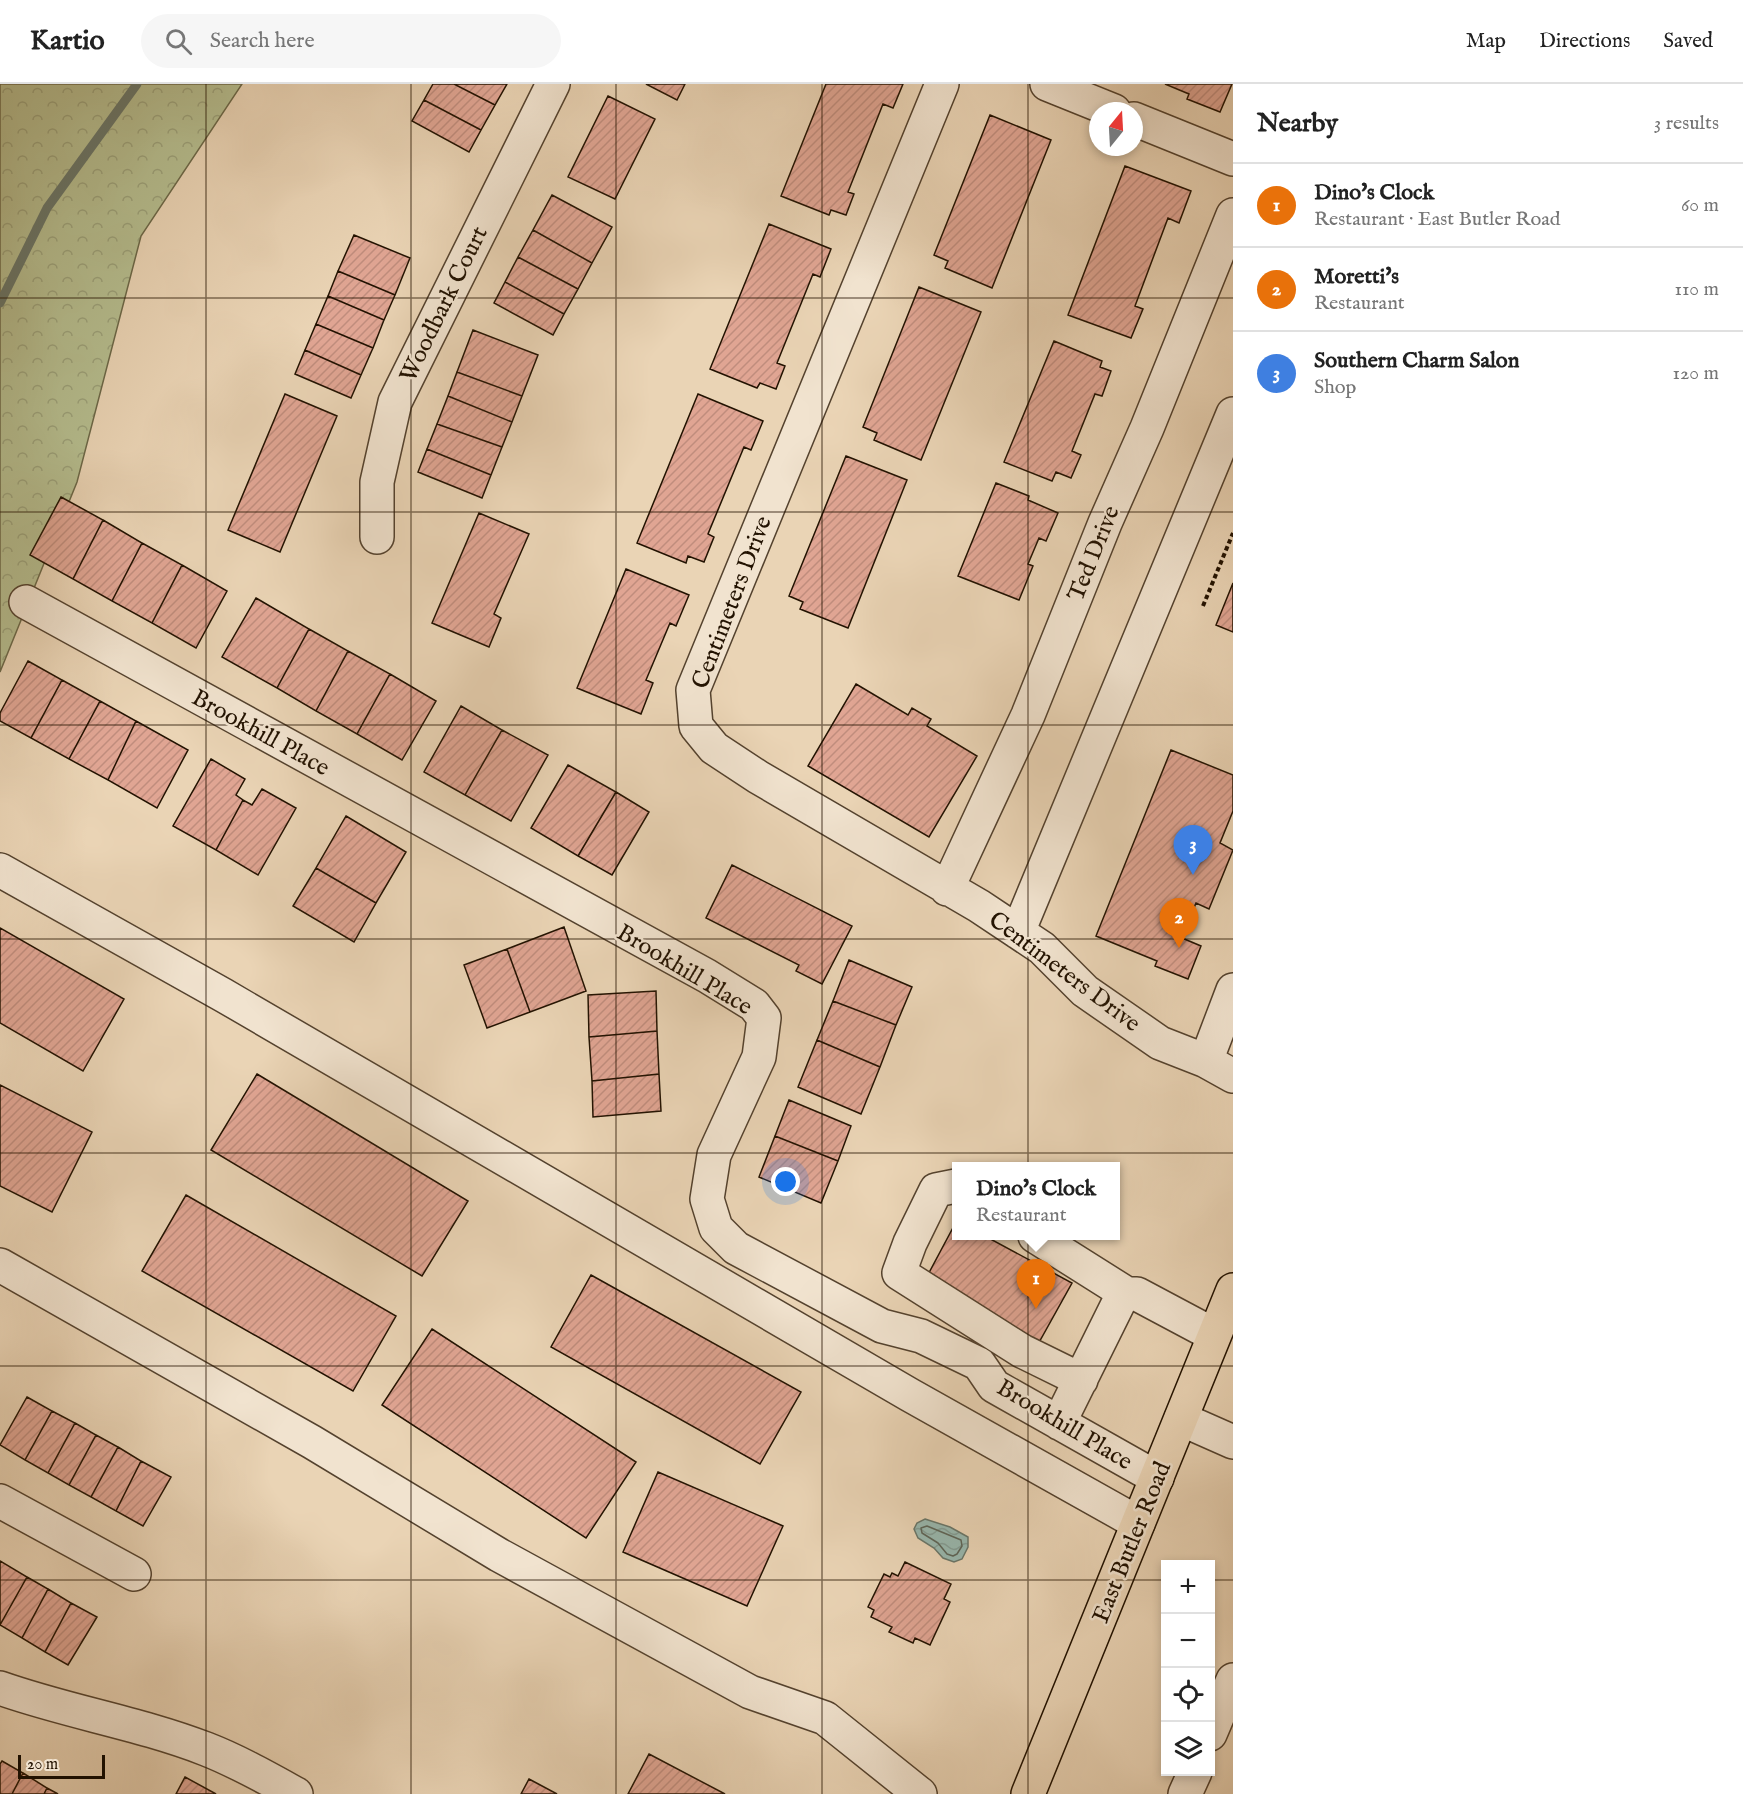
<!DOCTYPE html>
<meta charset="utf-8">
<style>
:root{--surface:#fff;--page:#f6f6f6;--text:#222;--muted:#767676;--line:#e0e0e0;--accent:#8f2418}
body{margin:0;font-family:"IM FELL English",serif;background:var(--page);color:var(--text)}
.controls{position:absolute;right:18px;bottom:18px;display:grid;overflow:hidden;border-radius:0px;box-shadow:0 3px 9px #0003}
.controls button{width:54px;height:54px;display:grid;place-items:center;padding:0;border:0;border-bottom:2px solid var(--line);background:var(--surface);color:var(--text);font:30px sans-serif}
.compass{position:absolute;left:1089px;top:18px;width:54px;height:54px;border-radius:50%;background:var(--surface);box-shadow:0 3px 9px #0003;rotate:18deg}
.scale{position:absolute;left:18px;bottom:15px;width:87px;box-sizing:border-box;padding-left:6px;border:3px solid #221201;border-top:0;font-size:16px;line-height:21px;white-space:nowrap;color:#221201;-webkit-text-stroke:4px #f1e3cf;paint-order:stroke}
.you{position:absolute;left:786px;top:1098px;width:21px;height:21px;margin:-15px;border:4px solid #fff;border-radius:50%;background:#1a73e8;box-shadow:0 0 0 9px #1a73e833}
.badge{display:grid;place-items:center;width:39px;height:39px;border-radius:50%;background:var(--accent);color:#fff;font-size:20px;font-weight:700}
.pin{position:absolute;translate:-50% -50px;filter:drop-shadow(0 2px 3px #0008)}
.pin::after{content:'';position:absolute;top:32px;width:21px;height:18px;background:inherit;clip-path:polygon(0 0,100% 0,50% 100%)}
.popup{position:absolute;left:952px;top:1078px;width:168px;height:78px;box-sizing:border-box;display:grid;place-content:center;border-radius:0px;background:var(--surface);filter:drop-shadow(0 2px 4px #0005);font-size:20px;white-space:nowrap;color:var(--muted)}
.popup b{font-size:22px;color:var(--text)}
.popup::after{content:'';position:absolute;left:50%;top:100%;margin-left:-12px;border:12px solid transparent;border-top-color:var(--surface)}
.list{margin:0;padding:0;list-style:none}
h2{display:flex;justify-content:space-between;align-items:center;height:78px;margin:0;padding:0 24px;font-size:26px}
h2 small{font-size:20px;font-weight:400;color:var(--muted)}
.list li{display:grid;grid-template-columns:39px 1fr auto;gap:18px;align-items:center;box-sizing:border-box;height:84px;padding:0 24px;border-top:2px solid var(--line)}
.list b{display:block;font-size:22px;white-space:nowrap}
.list p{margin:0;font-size:20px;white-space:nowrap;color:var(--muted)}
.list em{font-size:20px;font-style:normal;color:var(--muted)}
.icon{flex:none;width:33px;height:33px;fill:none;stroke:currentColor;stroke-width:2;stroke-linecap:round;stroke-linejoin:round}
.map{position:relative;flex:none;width:1233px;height:1710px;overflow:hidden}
header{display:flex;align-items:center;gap:36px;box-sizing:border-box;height:84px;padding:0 30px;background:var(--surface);border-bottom:2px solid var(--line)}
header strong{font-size:28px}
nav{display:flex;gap:33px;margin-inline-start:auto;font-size:21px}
.search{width:420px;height:54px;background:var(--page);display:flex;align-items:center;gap:15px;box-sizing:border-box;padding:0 21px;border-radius:33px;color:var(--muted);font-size:22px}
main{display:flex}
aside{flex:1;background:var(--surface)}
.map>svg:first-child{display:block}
.forest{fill:url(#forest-crowns);stroke:#6c6848;stroke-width:1.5}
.water{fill:url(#water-waves);stroke:#697669;stroke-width:1.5}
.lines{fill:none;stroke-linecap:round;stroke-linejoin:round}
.shore{stroke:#5d6558;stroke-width:1.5}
.stream{stroke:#697669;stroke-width:9}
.building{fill:url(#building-hatch);stroke:#221201;stroke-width:1.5}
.minor-casing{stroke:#54422e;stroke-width:36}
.major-casing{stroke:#221201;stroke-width:36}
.path{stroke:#221201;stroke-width:4;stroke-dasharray:4.5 3;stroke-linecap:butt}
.minor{stroke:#f1e3cf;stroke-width:33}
.major{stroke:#ead4b5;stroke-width:33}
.grid{fill:none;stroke:#221201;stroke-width:1.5;stroke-opacity:0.55}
.labels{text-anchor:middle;stroke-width:5;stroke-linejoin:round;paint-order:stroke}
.street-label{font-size:24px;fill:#221201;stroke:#f1e3cf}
</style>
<header>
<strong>Kartio</strong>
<div class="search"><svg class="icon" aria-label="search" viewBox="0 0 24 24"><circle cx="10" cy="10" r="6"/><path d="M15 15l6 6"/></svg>Search here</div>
<nav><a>Map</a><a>Directions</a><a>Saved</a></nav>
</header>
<main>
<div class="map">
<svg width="1233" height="1710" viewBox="0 0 1233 1710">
<defs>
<pattern id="forest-crowns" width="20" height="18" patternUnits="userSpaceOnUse" patternTransform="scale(1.5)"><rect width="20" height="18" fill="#b5bd8f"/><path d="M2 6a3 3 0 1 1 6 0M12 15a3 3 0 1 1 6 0" fill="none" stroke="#9ba17a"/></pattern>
<pattern id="water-waves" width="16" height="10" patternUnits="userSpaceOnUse" patternTransform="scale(1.5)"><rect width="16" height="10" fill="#98b8af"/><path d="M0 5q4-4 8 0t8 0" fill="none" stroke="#839d95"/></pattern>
<pattern id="building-hatch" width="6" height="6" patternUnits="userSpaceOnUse" patternTransform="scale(1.5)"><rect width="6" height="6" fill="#e0a593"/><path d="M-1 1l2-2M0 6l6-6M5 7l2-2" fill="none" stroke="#c08d7d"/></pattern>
</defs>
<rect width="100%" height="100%" fill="#ead4b5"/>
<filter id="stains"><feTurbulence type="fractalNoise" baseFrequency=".00333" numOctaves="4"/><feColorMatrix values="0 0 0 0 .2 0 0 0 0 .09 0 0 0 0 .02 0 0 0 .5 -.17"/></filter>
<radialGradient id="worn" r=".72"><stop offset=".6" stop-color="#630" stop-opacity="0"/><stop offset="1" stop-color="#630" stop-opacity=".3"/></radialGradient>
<path class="forest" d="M0,0h242l-101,152 -64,246 -77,190z"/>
<path class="water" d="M925,1435l25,8 18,10v10l-6,12 -8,3 -11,-4 -9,-10 -16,-10 -4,-9 3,-6z"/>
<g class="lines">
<path class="shore" d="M927,1442l34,14 1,6 -5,8 -4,2 -6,-2 -9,-11 -16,-10 -1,-5z"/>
<path class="stream" d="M0,219l47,-95 90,-124"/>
</g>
<path class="building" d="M433,0h21l41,21 -14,25 -57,-30z
M454,0h53l-12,21z
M646,0h39l-8,16z
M826,0h77l-10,24 -10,-4 -35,88 6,2 -8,21 -15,-5 -2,5 -48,-19z
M1165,0h67l-12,28 -33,-13 2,-5z
M608,12l47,23 -40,80 -47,-22z
M424,16l57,30 -12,22 -57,-31z
M990,31l61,25 -59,148 -47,-20 3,-7 -14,-6z
M1125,82l66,25 -12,32 -11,-5 -33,88 8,3 -12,29 -63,-23z
M552,111l60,32 -20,36 -59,-33z
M769,140l62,25 -11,28 -7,-3 -36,89 8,3 -9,23 -16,-6 -3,5 -47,-19z
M533,146l59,33 -14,26 -60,-32z
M354,151l56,23 -15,37 -57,-24z
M518,173l60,32 -14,25 -59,-32z
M338,187l57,24 -11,25 -56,-24z
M505,198l59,32 -11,21 -59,-32z
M919,203l62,25 -60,148 -47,-20 3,-7 -14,-6z
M328,212l56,24 -11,28 -57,-24z
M316,240l57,24 -12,27 -56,-25z
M473,246l65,25 -16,41 -65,-24z
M1054,257l48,20 -2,6 11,4 -9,25 -7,-2 -23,57 9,4 -10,23 -15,-6 -4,9 -48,-19z
M305,266l56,25 -10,23 -56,-24z
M457,288l65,24 -10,26 -64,-26z
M285,310l52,22 -57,136 -52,-22z
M698,310l65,27 -12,29 -7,-3 -36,87 6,3 -10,25 -16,-6 -2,7 -49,-20z
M448,312l64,26 -10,25 -65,-23z
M437,340l65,23 -11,28 -64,-26z
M427,365l64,26 -9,23 -64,-26z
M846,372l61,24 -59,148 -48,-19 3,-7 -14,-6z
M996,399l33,13 -1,4 30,13 -12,28 -7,-3 -11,26 5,2 -14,34 -61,-24z
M61,413l42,23 -30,59 -43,-24z
M479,429l50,21 -35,80 7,4 -12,29 -57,-24z
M103,436l39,23 -30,58 -39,-22z
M142,459l40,22 -30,58 -40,-22z
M182,481l45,26 -31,57 -44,-25z
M626,485l63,26 -13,31 -6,-3 -24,57 7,3 -12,31 -64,-26z
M1233,499v49l-17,-7z
M256,514l53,31 -32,59 -55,-31z
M309,545l39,22 -32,60 -39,-23z
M348,567l42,23 -33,60 -41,-23z
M28,577l34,19 -31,58 -31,-17v-8z
M390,590l46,27 -34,59 -45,-26z
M62,596l38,21 -31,58 -38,-21z
M856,600l52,31 4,-7 19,11 -4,7 50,30 -48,81 -121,-71z
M100,617l36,20 -28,59 -39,-21z
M461,622l41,24 -37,65 -41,-23z
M136,637l52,29 -31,58 -49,-28z
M502,646l46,25 -37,66 -46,-26z
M1171,666l62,25v36l-13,32 13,7 -24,59 -13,-6 -14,35 19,8 -13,33 -33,-13 2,-5 -61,-25z
M211,675l34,20 -9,16 7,5 -27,50 -43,-24z
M568,681l48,27 -38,64 -47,-28z
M262,705l34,19 -38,67 -42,-25 27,-50 9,5z
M616,708l33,20 -37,63 -34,-19z
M346,732l60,36 -30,51 -60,-35z
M732,781l120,61 -30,58 -26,-13 3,-6 -93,-47z
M316,784l60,35 -22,39 -61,-36z
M564,843l22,64 -56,21 -23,-63z
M0,844l124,71 -41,72 -83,-48z
M507,865l23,63 -43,16 -23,-63z
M849,876l63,27 -16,38 -63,-24z
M656,907l1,40 -68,6 -1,-42z
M833,917l63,24 -16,42 -63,-27z
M657,947l2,43 -67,7 -3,-44z
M817,956l63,27 -19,47 -63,-27z
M257,990l211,127 -46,75 -211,-126z
M659,990l2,37 -68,6 -1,-36z
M0,1001l92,47 -40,80 -52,-26z
M789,1016l62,26 -13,35 -63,-25z
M775,1052l63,25 -17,42 -62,-26z
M186,1111l210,121 -43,75 -211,-120z
M956,1138v14h29l87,47 -35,63 -114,-62z
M591,1191l210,117 -41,72 -209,-117z
M432,1245l204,133 -50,76 -204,-133z
M27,1313l25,14 -27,49 -25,-15z
M52,1327l23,12 -27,50 -23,-13z
M75,1339l21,12 -27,50 -21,-12z
M96,1351l22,12 -27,50 -22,-12z
M118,1363l23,14 -25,50 -25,-14z
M141,1377l30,16 -28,49 -27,-15z
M658,1388l125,54 -36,80 -124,-54z
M0,1477l27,16 -27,48z
M905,1478l46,22 -7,15 6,3 -20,43 -15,-7 -2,5 -24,-11 3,-5 -21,-10 3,-7 -6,-3 16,-33 6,3 2,-4 6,3z
M27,1493l21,12 -26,49 -22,-13z
M48,1505l23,14 -26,49 -23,-14z
M71,1519l26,14 -29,48 -23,-13z
M649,1670l76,40h-97z
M2,1677l21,12 -11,21h-12v-30z
M23,1689l24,15 -3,6h-32z
M185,1693l31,17h-40z
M529,1695l28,15h-36z
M47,1704l11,6h-14z"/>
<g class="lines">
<g class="minor-casing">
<path id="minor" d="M942,0l-249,606 3,36 18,22 44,29 221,129 63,42 43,43 75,52 46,18 27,15
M1047,0l67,27
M1134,35l99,40
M377,453v-55l18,-80 158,-318
M26,518l681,374 47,29 10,13 -5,39 -45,98 -7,44 9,29 20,20 146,78 39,10 58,28 15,22 163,92
M0,786l223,125 687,400 228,128
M947,805l81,-174 77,-192 42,-95 86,-213
M1018,848l215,-518
M1206,977l27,-71
M956,1102l-20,4 -26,53 -11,30 123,78 59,29
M1035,1152l92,58
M0,1181l312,177 187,113 251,137 75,26 95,76
M1181,1335l52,23
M1059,1339l61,-123 7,-6h10l77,41
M0,1417l134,73
M0,1604c68,24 139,35 206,61 31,12 61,29 90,45
M1210,1650l23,-54
M1185,1710l10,-22"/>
</g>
<g class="major-casing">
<path id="major" d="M1028,1710l205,-504"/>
</g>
<path class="path" d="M1203,522l30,-73"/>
<use href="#minor" class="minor"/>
<use href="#major" class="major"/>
</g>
<path class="grid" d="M206,0v1710M411,0v1710M616,0v1710M822,0v1710M1028,0v1710M0,214h1233M0,428h1233M0,641h1233M0,855h1233M0,1069h1233M0,1282h1233M0,1496h1166M1210,1496h23"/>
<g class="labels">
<g class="street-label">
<text transform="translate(443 220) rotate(-64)" y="8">Woodbark Court</text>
<text transform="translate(1093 469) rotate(-68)" y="8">Ted Drive</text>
<text transform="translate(731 518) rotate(-69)" y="8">Centimeters Drive</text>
<text transform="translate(261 648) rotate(29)" y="8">Brookhill Place</text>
<text transform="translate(685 885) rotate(31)" y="8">Brookhill Place</text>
<text transform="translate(1065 887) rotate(37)" y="8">Centimeters Drive</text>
<text transform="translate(1065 1340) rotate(31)" y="8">Brookhill Place</text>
<text transform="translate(1131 1458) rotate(-68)" y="8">East Butler Road</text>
</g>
</g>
<rect width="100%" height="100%" filter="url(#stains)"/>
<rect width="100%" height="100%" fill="url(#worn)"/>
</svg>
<div class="controls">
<button>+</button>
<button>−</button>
<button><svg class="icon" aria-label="locate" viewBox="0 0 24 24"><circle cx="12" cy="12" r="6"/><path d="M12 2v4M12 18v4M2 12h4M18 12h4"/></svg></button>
<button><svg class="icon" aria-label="layers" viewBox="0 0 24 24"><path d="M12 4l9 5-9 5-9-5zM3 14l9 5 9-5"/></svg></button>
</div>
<svg class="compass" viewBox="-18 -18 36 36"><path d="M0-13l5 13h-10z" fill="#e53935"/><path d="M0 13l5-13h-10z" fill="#767676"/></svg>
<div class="scale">20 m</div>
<div class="you"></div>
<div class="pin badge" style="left:1036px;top:1225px;background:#e8710a">1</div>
<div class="popup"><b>Dino's Clock</b>Restaurant</div>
<div class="pin badge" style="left:1179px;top:864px;background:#e8710a">2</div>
<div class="pin badge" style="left:1193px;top:791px;background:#3f7fe0">3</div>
</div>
<aside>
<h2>Nearby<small>3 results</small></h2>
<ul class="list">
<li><span class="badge" style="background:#e8710a">1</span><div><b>Dino's Clock</b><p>Restaurant · East Butler Road</p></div><em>60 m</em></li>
<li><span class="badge" style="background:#e8710a">2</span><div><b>Moretti's</b><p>Restaurant</p></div><em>110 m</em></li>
<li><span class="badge" style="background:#3f7fe0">3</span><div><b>Southern Charm Salon</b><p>Shop</p></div><em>120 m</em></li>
</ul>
</aside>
</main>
